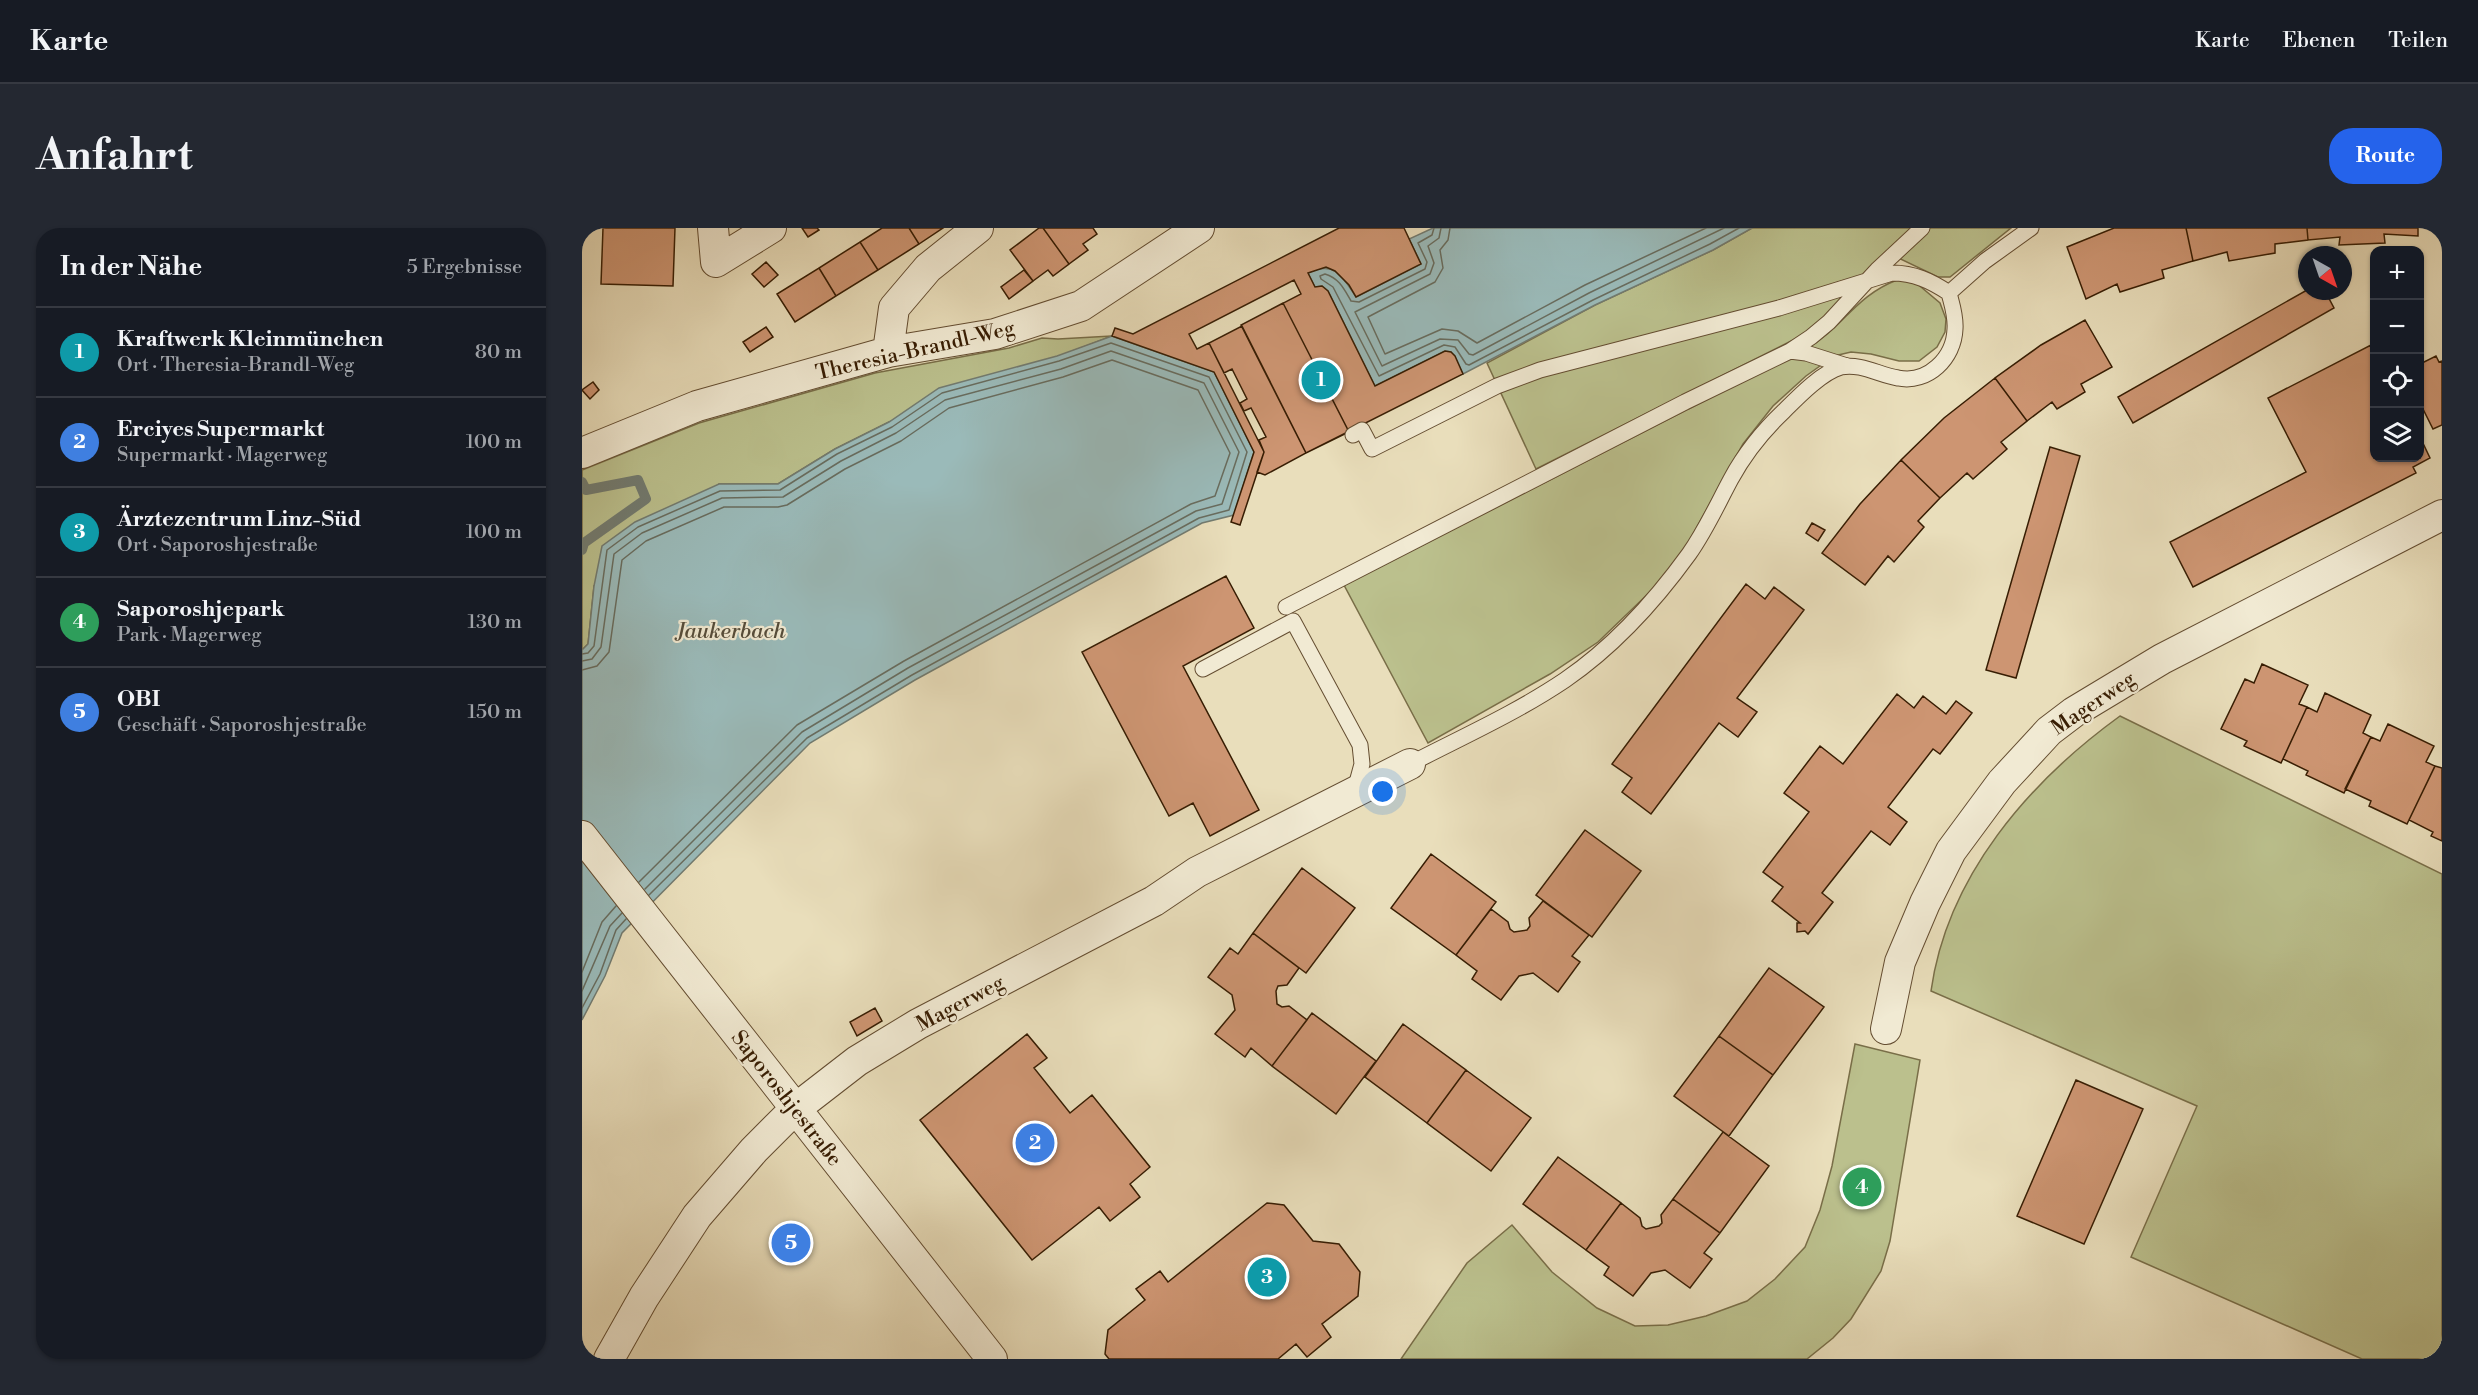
<!DOCTYPE html>
<html lang="de">
<meta charset="utf-8">
<style>
:root{--surface:#171b24;--page:#242831;--text:#f1f3f6;--muted:#9ea1a6;--line:#363941;--accent:#2563eb}
body{margin:0;font-family:"Libre Bodoni",serif;background:var(--page);color:var(--text)}
.controls{position:absolute;right:18px;top:18px;display:grid;overflow:hidden;border-radius:12px;box-shadow:0 2px 4px #0004}
.controls button{width:54px;height:54px;display:grid;place-items:center;padding:0;border:0;border-bottom:2px solid var(--line);background:var(--surface);color:var(--text);font:30px sans-serif}
.compass{position:absolute;left:1716px;top:18px;width:54px;height:54px;border-radius:50%;background:var(--surface);box-shadow:0 2px 4px #0004;rotate:140deg}
.you{position:absolute;left:801px;top:564px;width:21px;height:21px;margin:-15px;border:4px solid #fff;border-radius:50%;background:#1a73e8;box-shadow:0 0 0 9px #1a73e833}
.badge{display:grid;place-items:center;width:39px;height:39px;border-radius:50%;background:var(--accent);color:#fff;font-size:20px;font-weight:700}
.pin{position:absolute;translate:-50% -50%;border:3px solid #fff;box-shadow:0 2px 6px #0006}
.list{margin:0;padding:0;list-style:none}
h2{display:flex;justify-content:space-between;align-items:center;height:78px;margin:0;padding:0 24px;font-size:26px}
h2 small{font-size:20px;font-weight:400;color:var(--muted)}
.list li{display:grid;grid-template-columns:39px 1fr auto;gap:18px;align-items:center;box-sizing:border-box;height:90px;padding:0 24px;border-top:2px solid var(--line)}
.list b{display:block;font-size:22px;white-space:nowrap}
.list p{margin:0;font-size:20px;white-space:nowrap;color:var(--muted)}
.list em{font-size:20px;font-style:normal;color:var(--muted)}
.icon{flex:none;width:33px;height:33px;fill:none;stroke:currentColor;stroke-width:2;stroke-linecap:round;stroke-linejoin:round}
.map{position:relative;flex:none;width:1860px;height:1131px;overflow:hidden;border-radius:24px}
header{display:flex;align-items:center;gap:36px;box-sizing:border-box;height:84px;padding:0 30px;background:var(--surface);border-bottom:2px solid var(--line)}
header strong{font-size:28px}
nav{display:flex;gap:33px;margin-inline-start:auto;font-size:21px}
.intro{display:flex;align-items:center;justify-content:space-between;box-sizing:border-box;height:144px;padding:0 36px}
h1{margin:0;font-size:42px}
.button{padding:15px 27px;border-radius:24px;background:var(--accent);color:#fff;font-size:21px;font-weight:700}
main{display:flex;gap:36px;padding:0 36px}
aside{flex:1;background:var(--surface);border-radius:24px;box-shadow:0 2px 4px #0004}
.map>svg:first-child{display:block}
.green{fill:#bbc08d;stroke:#796e48;stroke-width:1.5}
.water{fill:#9abab9;stroke:#727b70;stroke-width:1.5}
.lines{fill:none;stroke-linecap:round;stroke-linejoin:round}
.shore{stroke:#686c5e;stroke-width:1.5}
.stream{stroke:#727b70;stroke-width:10}
.building{fill:#cd9572;stroke:#371d03;stroke-width:1.5}
.service-casing{stroke:#644d31;stroke-width:17}
.minor-casing{stroke:#644d31;stroke-width:32}
.service{stroke:#f1ead3;stroke-width:15}
.minor{stroke:#f1ead3;stroke-width:30}
.labels{text-anchor:middle;stroke-width:4.5;stroke-linejoin:round;paint-order:stroke}
.street-label{font-size:21px;fill:#371d03;stroke:#f1ead3}
.water-label{font-size:22px;font-style:italic;fill:#554c3a;stroke:#f1ead3}
</style>
<header>
<strong>Karte</strong>
<nav><a>Karte</a><a>Ebenen</a><a>Teilen</a></nav>
</header>
<div class="intro"><h1>Anfahrt</h1><a class="button">Route</a></div>
<main>
<aside>
<h2>In der Nähe<small>5 Ergebnisse</small></h2>
<ul class="list">
<li><span class="badge" style="background:#0f9aa8">1</span><div><b>Kraftwerk Kleinmünchen</b><p>Ort · Theresia-Brandl-Weg</p></div><em>80 m</em></li>
<li><span class="badge" style="background:#3f7fe0">2</span><div><b>Erciyes Supermarkt</b><p>Supermarkt · Magerweg</p></div><em>100 m</em></li>
<li><span class="badge" style="background:#0f9aa8">3</span><div><b>Ärztezentrum Linz-Süd</b><p>Ort · Saporoshjestraße</p></div><em>100 m</em></li>
<li><span class="badge" style="background:#2e9e5b">4</span><div><b>Saporoshjepark</b><p>Park · Magerweg</p></div><em>130 m</em></li>
<li><span class="badge" style="background:#3f7fe0">5</span><div><b>OBI</b><p>Geschäft · Saporoshjestraße</p></div><em>150 m</em></li>
</ul>
</aside>
<div class="map">
<svg width="1860" height="1131" viewBox="0 0 1860 1131">
<rect width="100%" height="100%" fill="#e9debb"/>
<filter id="stains"><feTurbulence type="fractalNoise" baseFrequency=".00333" numOctaves="4"/><feColorMatrix values="0 0 0 0 .2 0 0 0 0 .09 0 0 0 0 .02 0 0 0 .5 -.17"/></filter>
<radialGradient id="worn" r=".72"><stop offset=".6" stop-color="#630" stop-opacity="0"/><stop offset="1" stop-color="#630" stop-opacity=".3"/></radialGradient>
<path class="green" d="M1170,0h259l-61,49h-12l-52,-25 -54,58 -31,26 -265,133 -49,-106 108,-58 118,-55z
M1315,52l18,2 25,21 6,16 -1,13 -8,15 -18,14h-20l-28,-7 -20,-2 -17,4 -28,20 -33,30 -30,38 -60,108 -30,37 -55,53 -48,32 -122,69 -84,-158 462,-236c37,-21 49,-53 91,-69z
M530,108l-223,86 -54,27 -57,35h-59l-125,102 -6,58 -6,6v-180l117,-47 176,-50 134,-25 33,-10 16,1z
M1538,488l322,158v485h-80l-231,-102 66,-151 -266,-115c16,-115 98,-209 189,-275z
M1273,816l65,16 -30,181 -9,30 -30,48 -18,19 -26,21h-406l66,-96 45,-38 40,47 45,36 38,18 33,-1 38,-9 41,-15 28,-22 30,-32 15,-37 12,-44z"/>
<path class="water" d="M851,0h319l-39,22 -118,55 -132,69 -12,-22 -6,-1 -70,35 -47,-95 -6,-5 -7,1 -7,-14c27,-13 35,4 48,24l65,-33 -12,-25z
M530,108l102,36 40,80 -20,63 -32,8 -287,157 -105,63 -188,190 -17,43 -23,44v-370l6,-6 6,-58 8,-40 33,-24 84,-38h59l57,-35 54,-27 50,-34 118,-32z"/>
<g class="lines">
<path class="shore" d="M852,0l-2,7 -14,8 9,19 -2,7 -66,33 -8,-1c-7,-12 -12,-23 -26,-27l-5,2 1,3 12,8 46,89 65,-31 11,2 11,17 3,1 124,-65 117,-56 29,-16
M859,0l-2,10 -11,8 6,17 -4,11 -75,38 27,54 58,-27 18,1 11,14 4,1 116,-62 135,-65
M868,0l-2,12 -8,10 3,18 -8,14 -67,35 17,37 57,-25 16,2 19,12 108,-58 121,-57
M0,426l6,-1 6,-7 13,-96 31,-23 82,-36 60,-1 57,-36 55,-27 50,-34 117,-32 52,-18 98,34 38,75 -18,58 -30,8 -287,157 -105,63 -158,157
M0,433l10,-2 9,-12 13,-93 28,-21 80,-35 61,-1 58,-36 55,-28 49,-33 116,-31 50,-18 93,32 35,69 -17,52 -26,7 -288,157 -106,64 -157,157
M0,442l15,-4 12,-14 13,-92 24,-19 78,-34h54l9,-2 58,-36 56,-28 48,-33 114,-31 49,-17 86,30 32,63 -15,43 -24,8 -287,157 -107,64 -158,157
M0,744l20,-50 14,-16
M0,763l28,-65 12,-13
M0,780l18,-34 16,-44 10,-11"/>
<path class="stream" d="M0,254l4,8 52,-10 8,19 -62,44 -2,7"/>
</g>
<path class="building" d="M21,0h72l-2,58 -72,-2z
M220,0h15l2,2 -11,7z
M300,0h27l10,16 -41,26 -18,-28z
M327,0h34l-24,16z
M457,0h4l26,36 -16,12 -5,-6 -15,11 -23,-31z
M461,0h50l4,6 -14,10 5,6 -19,14z
M757,0h65l17,36 -65,33 -7,-12 -14,-14 -9,-4 -18,6 7,14 7,-1 6,5 47,95 70,-35 6,1 4,4 8,18 -157,79 -65,-128 60,-31 -7,-14 -105,54 8,15 12,-6 55,109 -24,73 -9,-3 23,-70 -40,-80 -102,-36 3,-8 18,6z
M1532,0h72l7,33 -31,9 2,8 -44,14 -3,-8 -31,15 -19,-52z
M1604,0h121l1,12 -33,4v9l-46,8 -2,-9 -34,9z
M1725,0h111v8l-34,-2 1,9 -46,2 1,-8 -32,3z
M278,14l18,28 -42,26 -17,-28z
M184,34l12,13 -14,12 -12,-13z
M237,40l17,28 -41,26 -18,-28z
M442,42l9,11 -24,18 -8,-12z
M1725,62l18,1 9,17 -201,115 -15,-26z
M701,75l66,129 -43,21 -65,-128z
M1503,92l27,47 -31,17 4,8 -28,17 -5,-7 -25,19 -32,-43 46,-33z
M660,98l64,127 -41,22 -8,-3 7,-20 -5,-12 7,-3 -15,-29 -7,3 -4,-8 7,-4 -15,-30 -8,4 -15,-30z
M184,99l7,10 -23,15 -7,-10z
M1789,117l3,6v107h46v-21l10,21 -17,9 3,6 -223,114 -23,-45 136,-70 -38,-74z
M1854,128l3,6 3,-1v64l-9,4 -13,-26v-39z
M1413,150l32,43 -26,21 6,7 -34,30 -6,-6 -27,25 -39,-38 43,-42z
M11,154l6,8 -9,9 -8,-9z
M1468,219l30,9 -64,222 -30,-8z
M1319,232l39,38 -22,23 6,6 -30,35 -6,-6 -23,29 -43,-32 38,-49z
M1230,295l13,7 -7,11 -12,-8z
M644,348l28,52 -71,38 76,144 -49,26 -17,-33 -24,13 -87,-164z
M1164,356l19,15 9,-12 30,23 -67,88 20,14 -19,25 -19,-14 -68,91 -29,-22 10,-14 -20,-14z
M1680,436l46,21 -9,19 8,3 -26,56 -37,-17 3,-5 -26,-12 24,-50 9,4z
M1743,465l46,22 -8,18 8,4 -27,56 -38,-18 2,-4 -25,-12 24,-52 10,5z
M1315,466l17,14 9,-12 23,18 10,-13 16,12 -32,41 -7,-5 -45,58 19,15 -17,23 -19,-14 -49,62 11,9 -25,32 -3,-3 -8,1v-9h3l-28,-22 11,-14 -20,-15 46,-60 -25,-19 36,-47 23,18z
M1806,496l46,22 -8,16 9,4 -28,58 -38,-18 2,-5 -26,-12 26,-52 9,4z
M1853,538l7,2v73l-11,-5 2,-4 -24,-12z
M1003,602l56,41 -49,66 -56,-42z
M849,626l65,48 -40,53 -65,-47z
M720,640l53,40 -49,65 -53,-40z
M961,673l46,34 -17,21 8,6 -22,30 -25,-19 -14,3 -18,24 -29,-21 5,-8 -21,-16 35,-46 17,13 2,7 4,3 13,-2 3,-4 -1,-8z
M671,705l46,35 -12,17 -9,1 -2,5 1,13 5,3 7,-1 18,14 -35,46 -21,-18 -6,9 -30,-23 20,-24 -3,-15 -24,-18 22,-29 8,6z
M1187,740l55,39 -51,68 -54,-39z
M293,780l7,13 -25,15 -7,-14z
M730,785l64,48 -40,53 -64,-48z
M821,796l63,46 -39,53 -62,-46z
M445,806l20,24 -13,10 36,45 22,-18 58,72 -20,17 10,13 -30,24 -11,-14 -67,53 -112,-140z
M1137,808l54,39 -44,61 -55,-40z
M884,842l65,48 -40,53 -64,-48z
M1494,852l67,29 -59,135 -67,-28z
M1141,904l46,34 -49,67 -47,-34z
M976,929l63,46 -35,47 -63,-46z
M1091,971l47,34 -16,20 8,6 -22,29 -25,-18 -14,3 -18,23 -29,-21 5,-8 -23,-17 35,-47 19,15 2,8 4,3 13,-3 3,-3 -1,-8z
M685,975l17,2 29,36 26,3 21,28 -2,24 -36,28 9,13 -24,20 -11,-13 -18,15h-169l-4,-5 3,-24 37,-30 -9,-11 24,-18 8,11z"/>
<g class="lines">
<g class="service-casing">
<path id="service" d="M1367,65l36,-32 46,-33
M1208,123l16,2 41,13
M771,207l9,-5 10,19 125,-63 43,-16 239,-62 113,-35c22,0 39,8 57,20 3,12 7,23 6,36 -1,29 -27,55 -57,49 -19,-3 -37,-15 -57,-11 -19,5 -44,31 -57,44 -20,19 -40,44 -53,68 -14,26 -25,51 -42,75 -34,47 -76,93 -124,126 -49,33 -103,57 -155,84
M704,379l399,-205 105,-51 21,-14 18,-15 48,-52 45,-42
M621,441l90,-48 67,124 2,19 -7,26"/>
</g>
<g class="minor-casing">
<path id="minor" d="M131,0l3,34 55,-34
M306,124l6,-44 34,-40 50,-40
M0,225l115,-47 191,-54 107,-18 86,-28 118,-78
M0,608l410,523
M1304,801l14,-67 25,-59 26,-52 51,-69 47,-51 25,-19 88,-53 280,-144
M27,1131l35,-62 53,-81 57,-66 41,-41 62,-48 61,-37 236,-123 43,-29 213,-108"/>
</g>
<use href="#service" class="service"/>
<use href="#minor" class="minor"/>
</g>
<g class="labels">
<g class="street-label">
<text transform="translate(333 122) rotate(-13)" y="7">Theresia-Brandl-Weg</text>
<text transform="translate(1511 475) rotate(-34)" y="7">Magerweg</text>
<text transform="translate(378 775) rotate(-28)" y="7">Magerweg</text>
<text transform="translate(205 870) rotate(52)" y="7">Saporoshjestraße</text>
</g>
<g class="water-label">
<text x="149" y="410">Jaukerbach</text>
</g>
</g>
<rect width="100%" height="100%" filter="url(#stains)"/>
<rect width="100%" height="100%" fill="url(#worn)"/>
</svg>
<div class="controls">
<button>+</button>
<button>−</button>
<button><svg class="icon" aria-label="locate" viewBox="0 0 24 24"><circle cx="12" cy="12" r="6"/><path d="M12 2v4M12 18v4M2 12h4M18 12h4"/></svg></button>
<button><svg class="icon" aria-label="layers" viewBox="0 0 24 24"><path d="M12 4l9 5-9 5-9-5zM3 14l9 5 9-5"/></svg></button>
</div>
<svg class="compass" viewBox="-18 -18 36 36"><path d="M0-13l5 13h-10z" fill="#e53935"/><path d="M0 13l5-13h-10z" fill="#9ea1a6"/></svg>
<div class="you"></div>
<div class="pin badge" style="left:739px;top:152px;background:#0f9aa8">1</div>
<div class="pin badge" style="left:453px;top:915px;background:#3f7fe0">2</div>
<div class="pin badge" style="left:685px;top:1049px;background:#0f9aa8">3</div>
<div class="pin badge" style="left:1280px;top:959px;background:#2e9e5b">4</div>
<div class="pin badge" style="left:209px;top:1015px;background:#3f7fe0">5</div>
</div>
</main>
